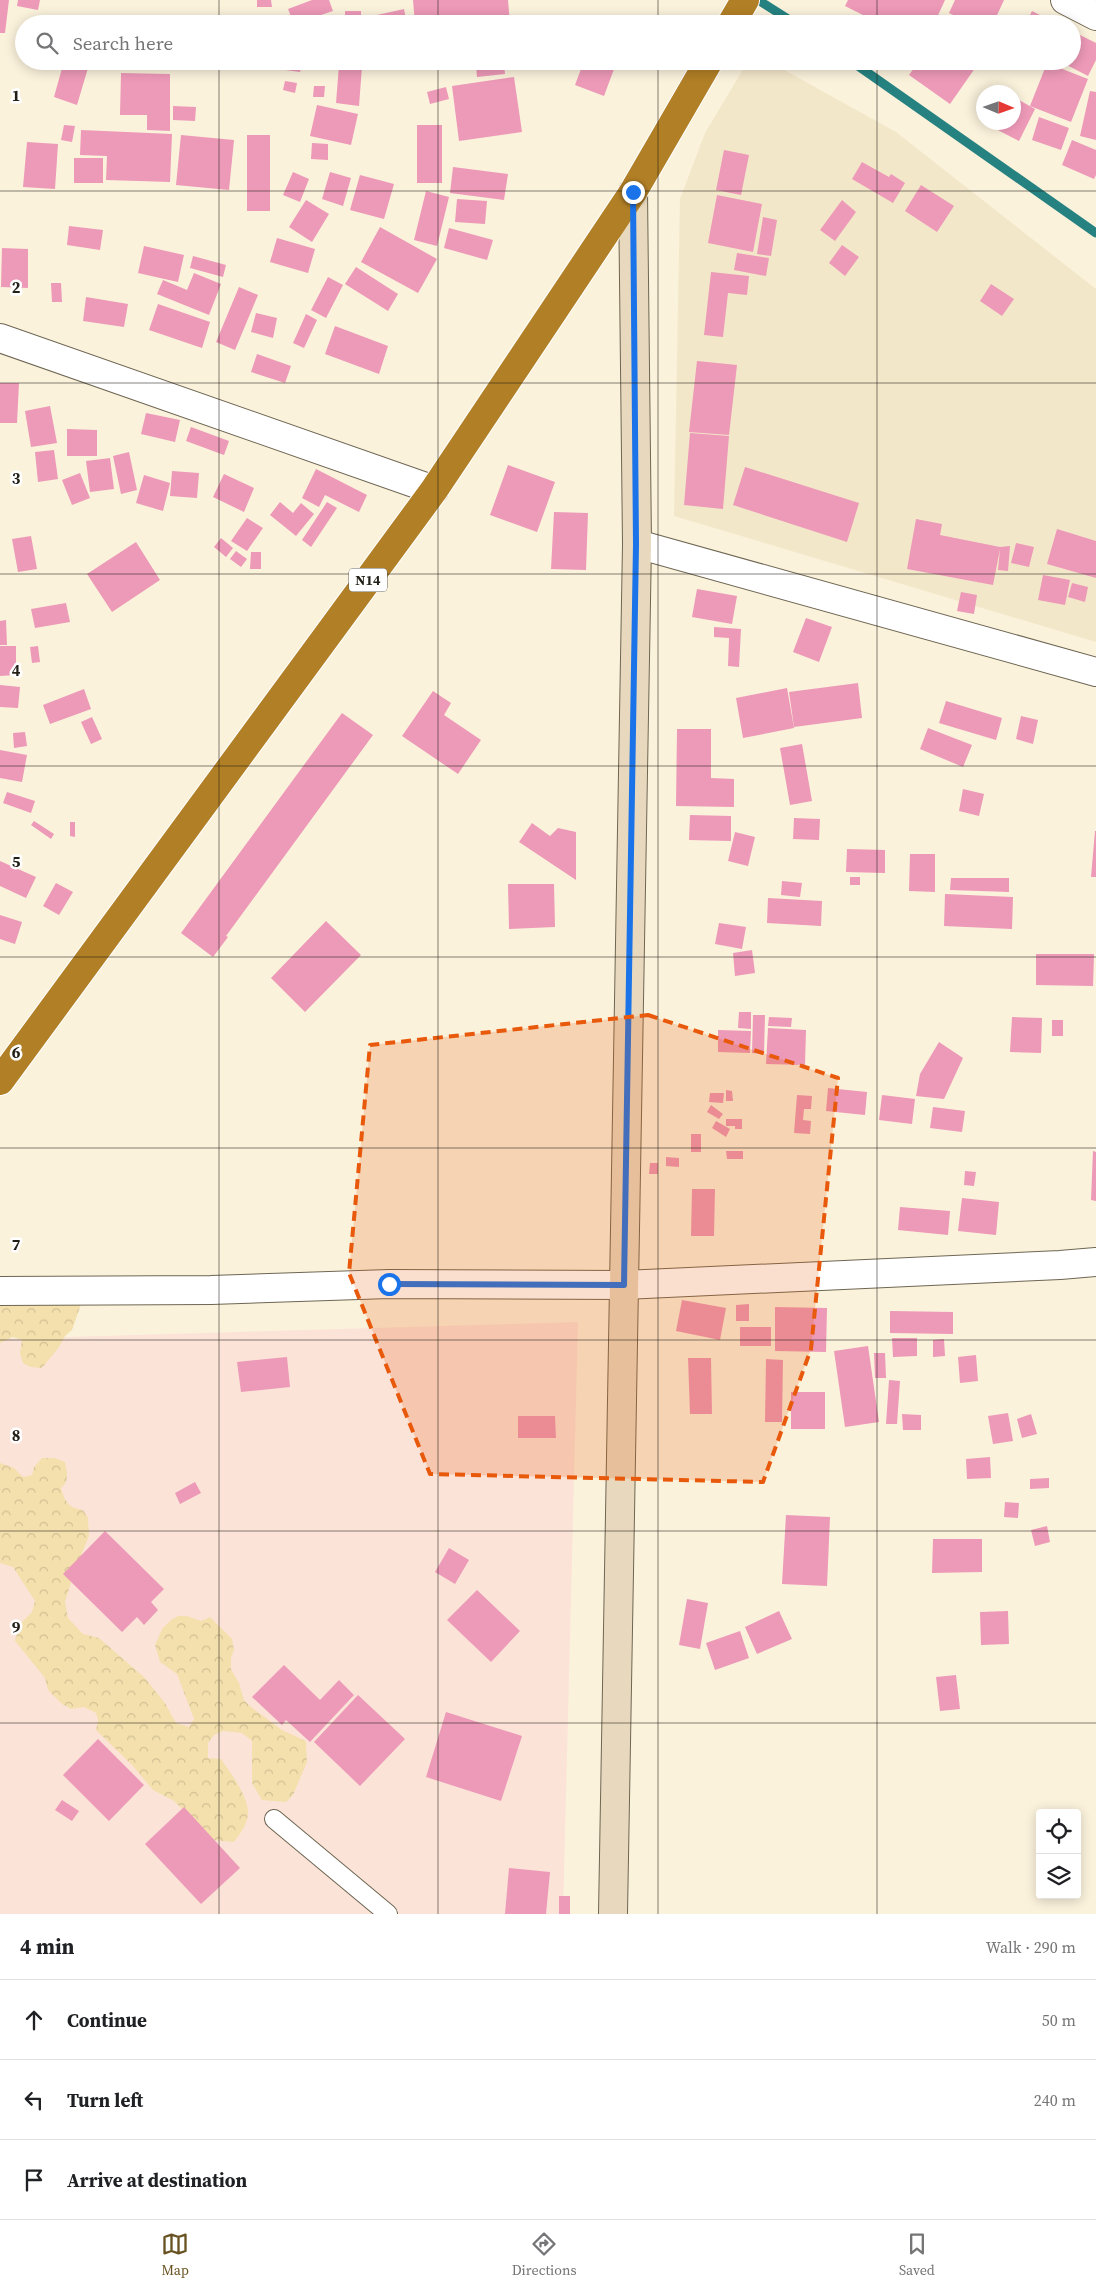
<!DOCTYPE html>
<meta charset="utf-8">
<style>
:root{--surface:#fff;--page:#f6f6f6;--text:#202124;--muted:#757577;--line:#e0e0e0;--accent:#685221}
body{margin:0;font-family:"Source Serif 4",serif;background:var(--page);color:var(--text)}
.controls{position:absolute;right:15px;bottom:15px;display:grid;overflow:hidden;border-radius:5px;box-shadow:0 2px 12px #0003}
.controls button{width:45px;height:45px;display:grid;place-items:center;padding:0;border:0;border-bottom:1px solid var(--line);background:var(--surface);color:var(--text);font:25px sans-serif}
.compass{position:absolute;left:976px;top:85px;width:45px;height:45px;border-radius:50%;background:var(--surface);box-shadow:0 2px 12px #0003;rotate:92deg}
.stop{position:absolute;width:15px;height:15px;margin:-11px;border:4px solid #1a73e8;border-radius:50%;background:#fff}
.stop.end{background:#1a73e8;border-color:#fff;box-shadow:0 1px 5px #0008}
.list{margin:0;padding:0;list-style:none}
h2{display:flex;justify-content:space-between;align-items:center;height:65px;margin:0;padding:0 20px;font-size:21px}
h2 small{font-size:16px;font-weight:400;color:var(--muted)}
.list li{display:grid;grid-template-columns:32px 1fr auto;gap:15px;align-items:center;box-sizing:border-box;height:80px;padding:0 20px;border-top:1px solid var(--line)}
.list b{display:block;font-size:19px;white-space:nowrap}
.list em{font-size:16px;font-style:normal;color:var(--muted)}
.icon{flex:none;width:28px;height:28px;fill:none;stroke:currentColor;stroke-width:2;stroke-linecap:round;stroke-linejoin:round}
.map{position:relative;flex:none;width:1096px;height:1914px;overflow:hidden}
.search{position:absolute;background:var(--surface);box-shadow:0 2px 12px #0003;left:15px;right:15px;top:15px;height:55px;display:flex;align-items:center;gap:12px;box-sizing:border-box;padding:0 18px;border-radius:28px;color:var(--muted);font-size:19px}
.sheet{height:305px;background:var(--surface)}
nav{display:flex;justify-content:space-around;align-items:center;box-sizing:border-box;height:70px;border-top:1px solid var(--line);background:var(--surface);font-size:14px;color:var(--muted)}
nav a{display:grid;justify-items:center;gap:2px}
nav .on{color:var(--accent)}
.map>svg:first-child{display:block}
.built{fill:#f3e7ca}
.medical{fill:#fbe3d8}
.forest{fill:url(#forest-crowns)}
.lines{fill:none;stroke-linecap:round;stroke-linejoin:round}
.stream{stroke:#258281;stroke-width:9}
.building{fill:#ed99b8}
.lane-casing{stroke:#6e6653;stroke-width:20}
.street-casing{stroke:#6e6653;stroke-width:30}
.secondary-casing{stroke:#6e6653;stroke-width:30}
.highway-casing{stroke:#fff;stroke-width:30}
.lane{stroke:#fff;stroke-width:18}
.street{stroke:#fff;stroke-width:28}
.secondary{stroke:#e8d9be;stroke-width:28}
.highway{stroke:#b17f26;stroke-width:28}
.route{stroke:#1a73e8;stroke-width:6}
.marked{fill:#e8590c;fill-opacity:0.2;stroke:#e8590c;stroke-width:4;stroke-dasharray:10 6;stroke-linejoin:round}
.grid{fill:none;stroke:#221f17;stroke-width:1;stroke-opacity:0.55}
.labels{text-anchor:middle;stroke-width:5;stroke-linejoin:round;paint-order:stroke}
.shield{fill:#fff;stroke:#64625d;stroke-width:1}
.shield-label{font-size:14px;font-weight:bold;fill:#221f17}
.grid-label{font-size:16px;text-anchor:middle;font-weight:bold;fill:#221f17;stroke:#fff;stroke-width:5;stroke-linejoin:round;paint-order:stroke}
</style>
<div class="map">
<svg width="1096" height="1914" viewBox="0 0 1096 1914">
<defs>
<pattern id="forest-crowns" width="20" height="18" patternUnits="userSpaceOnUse" patternTransform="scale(1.25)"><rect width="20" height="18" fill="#f4e0ad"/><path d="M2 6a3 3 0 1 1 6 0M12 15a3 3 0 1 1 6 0" fill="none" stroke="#d1c094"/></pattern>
</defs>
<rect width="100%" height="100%" fill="#fbf2dc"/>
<path class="built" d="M748,61h20l128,71 200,157v353l-422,-126 6,-317 25,-66z"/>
<path class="medical" d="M578,1322l-15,592h-563v-575z"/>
<path class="forest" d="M81,1297l-1,10 -8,23 -7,6 -6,11 -17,21 -12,-1 -7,-4 -3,-10 2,-13 -9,-3 -13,6v-42z
M42,1458h13l10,4c2,10 5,18 -4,26 4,13 7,20 22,22l5,8 1,18 -14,34 -10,32 3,16 15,16 16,4 45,39 21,26 11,20 13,4 5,-8 -17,-45 -17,-12 -5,-17 7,-16 9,-9 7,-4h9l14,5 9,-4 22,22 2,11 -3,8v11l8,14 5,17 7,7 31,23 24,11 1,21 -14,33 -7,7 -24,-2 -10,-17v-42l-10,-8 -19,-2 -9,4 -6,8v15l13,1c9,13 28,38 27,55 -1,11 -8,20 -14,28l-21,-2 -39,-39 -21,-11 -21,-25 -36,-35 2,-10 -2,-7 -12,-6 -13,2 -9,-5 -14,-14 -3,-12 -30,-37 4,-16 13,-13 3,-11 -22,-34 -13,-4v-100l14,5 9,9 9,-2 2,-8z"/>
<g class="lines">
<path class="stream" d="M758,0l38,24
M851,61l245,172"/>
</g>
<path class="building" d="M0,0h9l-4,33h-5z
M18,0h22l-2,10 -21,-4z
M257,0h14l1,7h-15z
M312,0h17l4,11 -39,13 -6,-15z
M413,0h95l2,24h-95z
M848,0h97l-11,24h-53l-36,-18z
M955,0h49l-11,24h-21l-23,-11z
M404,9l3,15h-28l-2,-9z
M345,11h16v13h-16z
M1032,11l26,13h-32z
M337,15l6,9h-21z
M601,15l22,9h-25z
M256,17l17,1v6h-17z
M1072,31l24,12v17l-8,16 -29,-15h13z
M64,61l24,7 -11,37 -23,-8z
M252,61h18l-1,8 -17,-1z
M279,61h23l-2,11 -22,-3z
M418,61h20v2l-20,1z
M584,61h33l-13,35 -29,-11z
M919,61h61l-30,43 -41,-29z
M504,63l1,11 -28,3 -1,-11z
M1047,63l41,16 -17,43 -41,-16z
M339,65l23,2 -3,39 -23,-3z
M121,73l49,1v57l-23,-1v-15h-27z
M514,77l8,55 -63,9 -7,-55z
M285,81l12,2 -2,10 -12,-3z
M314,86h11l-1,11h-11z
M446,87l3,12 -19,5 -3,-12z
M1090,91l6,1v48l-16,-4z
M1014,97l21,12 -16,32 -29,-15 2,-4h22z
M317,105l41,9 -7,31 -41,-9z
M173,106l23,1 -1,14 -22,-1z
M1039,117l30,11 -8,22 -29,-10z
M64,125l11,1 -3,16 -11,-2z
M417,125h25v58h-25z
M81,130l91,4 -2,48 -64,-2 1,-24 -27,-1z
M181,135l53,5 -5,50 -53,-5z
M247,135h23v76h-23z
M1072,140l24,10v25l-2,4 -32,-14z
M27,142l31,2 -3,45 -32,-2z
M312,143l16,1v16l-17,-1z
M724,150l25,5 -8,40 -25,-5z
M74,158h29v25h-29z
M862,162l27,15 2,-3 14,9 -12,20 -41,-24z
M453,167l55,7 -4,26 -54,-7z
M293,172l16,7 -9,23 -17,-7z
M330,172l21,6 -8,28 -21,-7z
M360,175l34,9 -10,35 -34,-9z
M921,185l33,21 -17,26 -32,-21z
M426,191l23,6 -12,49 -23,-6z
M717,195l45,9 -9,48 -45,-9z
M457,199l30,2 -2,23 -30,-2z
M306,200l23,14 -17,28 -23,-15z
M842,200l14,12 -21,29 -15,-11z
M763,217l14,3 -6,36 -14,-2z
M69,226l34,4 -3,20 -33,-5z
M380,227l57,32 -19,34 -57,-31z
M449,228l44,12 -6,20 -43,-12z
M277,238l38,11 -7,24 -38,-11z
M842,245l17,12 -14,19 -16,-13z
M144,246l40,9 -6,27 -40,-9z
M2,248l26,1v39l-27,-1z
M737,253l32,5 -3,18 -32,-6z
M193,256l33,9 -3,12 -33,-9z
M356,267l42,27 -10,17 -43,-27z
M711,272l38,4 -2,19 -19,-2 -5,44 -19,-2z
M194,273l27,11 -12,31 -52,-21 6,-14 24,10z
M328,277l15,8 -17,33 -15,-8z
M51,283h10l1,19h-10z
M991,284l23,15 -12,17 -22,-15z
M239,287l19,8 -23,55 -19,-8z
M86,297l42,7 -4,23 -41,-6z
M158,304l52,18 -8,26 -53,-18z
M256,313l21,5 -4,20 -22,-6z
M306,314l11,6 -13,28 -11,-5z
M335,326l53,20 -9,28 -54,-20z
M257,354l34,12 -6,17 -34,-11z
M697,361l40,4 -8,70 -40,-3z
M0,383h19l-2,40h-17z
M50,406l7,37 -26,4 -6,-36z
M146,413l34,7 -5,22 -34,-8z
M191,427l38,14 -5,14 -38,-14z
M67,429l30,1v26h-30z
M690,433l39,3 -6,73 -39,-4z
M54,450l4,29 -20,3 -3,-30z
M129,452l8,38 -16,4 -8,-38z
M110,458l4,31 -24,3 -4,-31z
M508,465l47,17 -18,50 -47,-17z
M745,467l114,36 -12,39 -114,-37z
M316,469l51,26 -8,17 -34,-17 -6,12 -17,-9z
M172,471l27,2 -2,25 -27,-2z
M80,473l10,25 -18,7 -10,-25z
M224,474l30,14 -10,24 -31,-15z
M144,475l26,8 -7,28 -27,-8z
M280,502l13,11 8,-10 13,11 -18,22 -26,-21z
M327,502l10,6 -26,39 -9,-7z
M554,512l34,1 -2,57 -35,-1z
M247,518l16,10 -16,23 -16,-10z
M916,519l26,5 -2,11 60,12 10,-1 -2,25 -10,-1 2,-21 -7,36 -86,-16z
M1057,529l39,12v37l-49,-14z
M31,536l6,33 -19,3 -6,-33z
M221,538l12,10 -7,9 -12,-10z
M136,542l24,38 -48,32 -25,-38z
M1016,543l18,4 -5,20 -18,-4z
M236,551l11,8 -6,8 -11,-8z
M251,552h10v17h-11z
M1043,575l27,5 -5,25 -27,-5z
M1072,583l16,4 -3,15 -17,-5z
M697,589l40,7 -5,28 -40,-7z
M961,592l16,3 -3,19 -17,-3z
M66,603l4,19 -35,6 -4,-19z
M806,618l26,9 -13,35 -26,-10z
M6,620l1,25h-7v-24z
M714,627l27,2 -2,38 -11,-1 1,-28 -15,-1z
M0,646h16v29l-16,1z
M38,646l2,16 -8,1 -2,-16z
M858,683l4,35 -68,9 -5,-35z
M0,685l20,2 -2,21 -18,-1z
M787,688l7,40 -51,10 -7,-40z
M84,689l7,20 -41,15 -7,-19z
M433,691l18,12 -7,12 37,25 -23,34 -56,-38z
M946,701l56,17 -6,22 -57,-17z
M342,713l31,22 -147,201 2,1 -15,20 -32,-24z
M1021,716l17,4 -5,24 -17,-5z
M92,717l10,22 -11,5 -10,-22z
M928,728l44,17 -9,22 -43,-18z
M677,729h34v49l23,1v28l-58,-1z
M25,732l2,14 -13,2 -1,-15z
M802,744l10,57 -22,4 -10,-57z
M0,750l27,5 -5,27 -22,-4z
M963,789l21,5 -5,22 -20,-5z
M7,792l28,9 -4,12 -28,-10z
M690,815l41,1v25l-42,-1z
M794,818l26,1 -1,21 -26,-1z
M34,821l20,13 -3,5 -20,-14z
M70,822h5v15l-5,-1z
M532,823l18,13 8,-8 18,4v48l-57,-38z
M1095,831h1v46h-5z
M735,832l20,5 -7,29 -20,-5z
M847,849l38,1v23l-39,-1z
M910,854h25v38l-26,-1z
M0,861l36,16 -10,21 -26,-12z
M850,877h10v8h-10z
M951,878h58v14l-59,-2z
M782,881l20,2 -2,14 -19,-2z
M56,883l17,9 -14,23 -16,-9z
M508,884h46l1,43 -46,2z
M945,894l68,3 -1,32 -68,-3z
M768,898l54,3 -1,25 -54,-3z
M0,915l22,7 -7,22 -15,-5z
M326,921l35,34 -56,57 -34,-34z
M719,923l27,4 -4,22 -27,-5z
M752,950l3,23 -20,3 -2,-23z
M1036,954h58l-1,32 -57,-1z
M739,1012h12v17l-13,-1z
M753,1015h12l-1,39 -12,-1z
M769,1017l23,1 -1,9 -23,-1z
M1012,1017l30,1 -1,35 -31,-1z
M1052,1020h11v16h-11z
M768,1028l38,2 -1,35 -39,-1z
M718,1030l33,1 -1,22 -32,-1z
M939,1042l24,16 -19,41 -28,-3 4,-22z
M828,1088l39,4 -2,23 -39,-4z
M726,1090l6,1 1,10h-7z
M710,1093h14l-1,10 -14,-1z
M797,1095l15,1 -1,13h-7l-1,11 8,1 -1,13 -16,-1z
M882,1095l33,4 -3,25 -33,-4z
M711,1105l12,9 -4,5 -12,-7z
M933,1107l32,4 -3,21 -32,-4z
M726,1119h16v10h-7v-3h-9z
M716,1121l14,8 -4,8 -14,-9z
M691,1134h10v18h-10z
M726,1151h17v8h-16z
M1093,1151l3,1v49l-5,-1z
M666,1157l13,1v9l-13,-1z
M650,1163h8v11h-9z
M965,1171l11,1 -2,14 -10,-1z
M692,1189h23l-1,47h-23z
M962,1198l37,4 -3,33 -38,-4z
M900,1207l50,4 -2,24 -50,-5z
M682,1300l44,8 -6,32 -44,-9z
M749,1304v17h-13v-16z
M775,1307l52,1 -1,44 -51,-1z
M890,1311l63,1v22l-63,-1z
M740,1327h31v19h-31z
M892,1338h25v18l-24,1z
M944,1339l1,17 -12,1v-17z
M868,1346l11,76 -34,5 -11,-76z
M874,1353h11l1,25h-11z
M976,1355l2,26 -18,2 -2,-26z
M287,1357l3,30 -49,5 -4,-30z
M688,1358h23l1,56h-22z
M766,1359l17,1 -1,62h-17z
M889,1380l11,1 -3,43h-11z
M791,1392h34v37h-34z
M1008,1413l5,28 -20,3 -5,-28z
M902,1414l19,1v15h-18z
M1031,1414l6,20 -15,4 -5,-19z
M518,1416h37l1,22h-38z
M990,1457l1,21 -24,1 -1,-20z
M1049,1478v10l-19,1v-10z
M195,1482l6,11 -21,11 -5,-11z
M1005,1502l14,1 -1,15 -14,-1z
M786,1515l44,2 -3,69 -45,-2z
M1047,1526l3,16 -15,4 -4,-16z
M105,1531l59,58 -13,13 7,8 -14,15 -7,-8 -15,15 -59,-58z
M933,1539h49v33l-50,1z
M449,1548l20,12 -14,24 -20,-12z
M477,1590l43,41 -29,31 -44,-42z
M687,1599l21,4 -8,46 -21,-4z
M779,1611l13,28 -35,15 -12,-27z
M1008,1611l1,33 -28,1 -1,-33z
M740,1631l9,27 -34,12 -9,-27z
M284,1665l36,35 19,-20 15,15 -44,47 -24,-22 -4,5 -30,-28z
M956,1675l4,34 -20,2 -4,-34z
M358,1695l47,44 -45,47 -46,-44z
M446,1712l76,24 -21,65 -75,-24z
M98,1739l46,46 -35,36 -46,-46z
M62,1800l17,11 -7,10 -17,-11z
M184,1807l56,61 -39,36 -56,-60z
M509,1868l41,4 -4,42h-41z
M559,1896h11v18h-11z"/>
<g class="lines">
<g class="lane-casing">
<path id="lane" d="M274,1819l114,95"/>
</g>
<g class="street-casing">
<path id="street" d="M1065,0l31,16
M0,338l434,152
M637,544l459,128
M0,1291l211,-1 178,-6 235,1 436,-20 36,-3"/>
</g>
<g class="secondary-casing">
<path id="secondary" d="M613,1914l24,-1370 -4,-352"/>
</g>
<g class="highway-casing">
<path id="highway" d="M731,24l14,-24
M0,1081l434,-591 199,-298 76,-131"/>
</g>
<use href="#lane" class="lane"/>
<use href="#street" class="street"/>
<use href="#secondary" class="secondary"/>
<use href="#highway" class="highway"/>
</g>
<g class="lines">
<path class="route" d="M389,1284l235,1 12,-741 -3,-352"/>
</g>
<path class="marked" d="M648,1015l190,63 -27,271 -48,133 -333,-8 -81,-201 21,-228z"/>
<path class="grid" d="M219,0v24M438,0v24M658,0v24M877,0v24M219,61v1853M438,61v1853M658,61v1853M877,61v1853M0,191h1096M0,383h1096M0,574h1096M0,766h1096M0,957h1096M0,1148h1096M0,1340h1096M0,1531h1096M0,1723h1096"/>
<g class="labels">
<rect class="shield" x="349" y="568.5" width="38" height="23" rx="4"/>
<g class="shield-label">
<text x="368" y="585">N14</text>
</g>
</g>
<g class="grid-label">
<text x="16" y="101">1</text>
<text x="16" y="293">2</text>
<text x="16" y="484">3</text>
<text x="16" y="676">4</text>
<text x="16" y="867">5</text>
<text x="16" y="1058">6</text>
<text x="16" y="1250">7</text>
<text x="16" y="1441">8</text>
<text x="16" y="1633">9</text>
</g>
</svg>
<div class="controls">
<button><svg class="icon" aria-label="locate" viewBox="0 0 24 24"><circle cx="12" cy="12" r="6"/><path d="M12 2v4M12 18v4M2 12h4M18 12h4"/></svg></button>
<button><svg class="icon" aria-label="layers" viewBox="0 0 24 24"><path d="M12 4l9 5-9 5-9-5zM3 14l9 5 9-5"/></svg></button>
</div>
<svg class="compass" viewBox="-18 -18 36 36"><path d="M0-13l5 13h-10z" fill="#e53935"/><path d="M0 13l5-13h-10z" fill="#757577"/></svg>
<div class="stop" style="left:389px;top:1284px"></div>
<div class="stop end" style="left:633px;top:192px"></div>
<div class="search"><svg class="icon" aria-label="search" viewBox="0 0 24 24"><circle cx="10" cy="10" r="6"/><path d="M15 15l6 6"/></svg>Search here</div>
</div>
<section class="sheet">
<h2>4 min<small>Walk · 290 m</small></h2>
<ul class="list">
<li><svg class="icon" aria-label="ahead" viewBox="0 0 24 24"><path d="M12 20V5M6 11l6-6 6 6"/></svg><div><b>Continue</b></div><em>50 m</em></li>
<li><svg class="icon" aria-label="left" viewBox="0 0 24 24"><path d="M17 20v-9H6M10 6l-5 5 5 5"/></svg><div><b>Turn left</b></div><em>240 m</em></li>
<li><svg class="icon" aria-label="arrive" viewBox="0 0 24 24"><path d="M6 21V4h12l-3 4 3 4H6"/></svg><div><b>Arrive at destination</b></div></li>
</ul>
</section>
<nav>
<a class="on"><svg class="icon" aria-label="map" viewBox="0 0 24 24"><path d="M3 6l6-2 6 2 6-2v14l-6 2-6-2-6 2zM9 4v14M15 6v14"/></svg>Map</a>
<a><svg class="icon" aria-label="directions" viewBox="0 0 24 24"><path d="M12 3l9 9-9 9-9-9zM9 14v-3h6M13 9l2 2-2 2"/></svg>Directions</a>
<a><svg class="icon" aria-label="saved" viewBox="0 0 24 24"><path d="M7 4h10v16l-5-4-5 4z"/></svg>Saved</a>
</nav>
